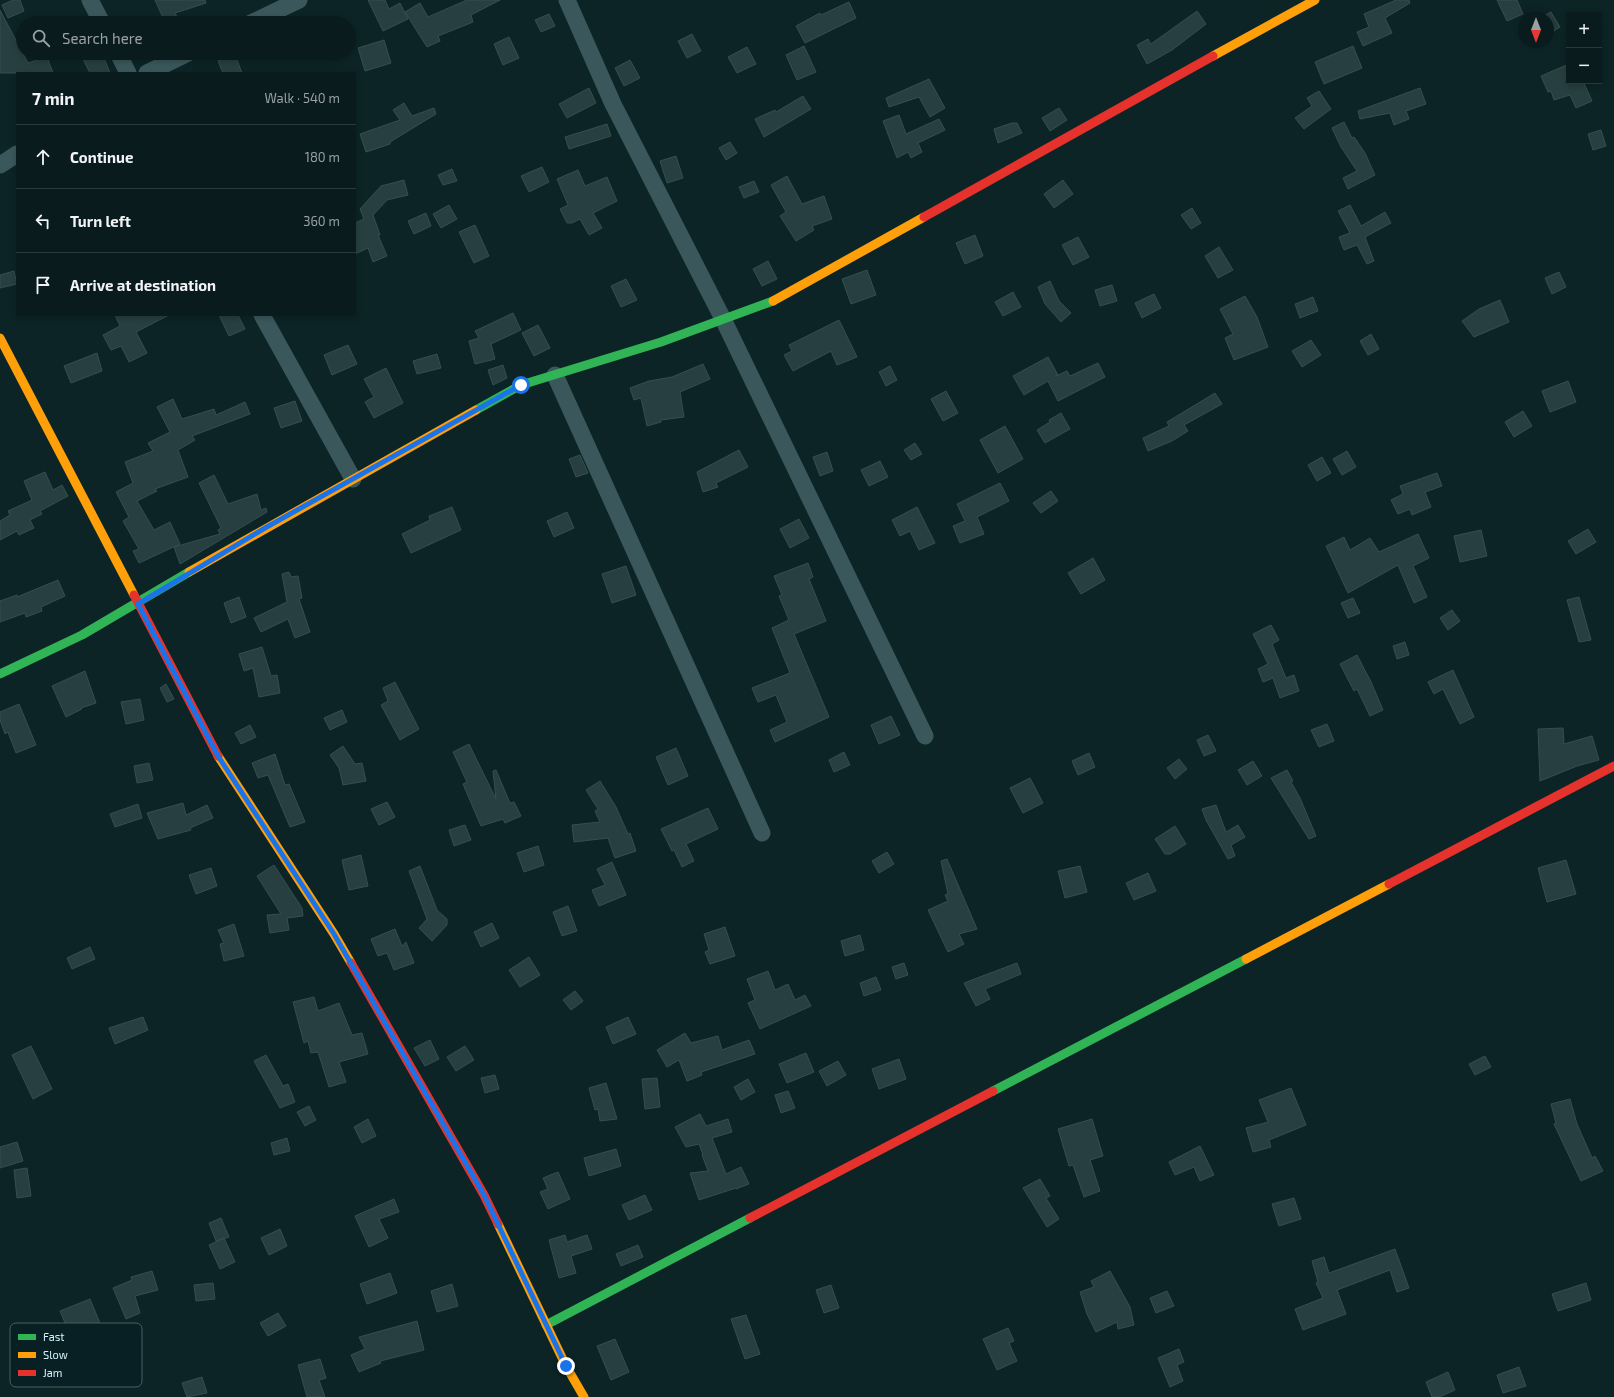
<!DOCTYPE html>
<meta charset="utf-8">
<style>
:root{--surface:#091b1c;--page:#172829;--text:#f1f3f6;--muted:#99a1a3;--line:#29393b}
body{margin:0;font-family:"Exo 2",sans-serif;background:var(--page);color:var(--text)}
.controls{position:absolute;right:12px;top:12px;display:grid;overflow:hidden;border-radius:0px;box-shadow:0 2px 6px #0003}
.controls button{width:36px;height:36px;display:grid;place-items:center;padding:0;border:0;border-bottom:1px solid var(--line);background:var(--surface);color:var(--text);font:20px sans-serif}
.compass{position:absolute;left:1518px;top:12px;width:36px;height:36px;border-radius:50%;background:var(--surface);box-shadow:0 2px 6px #0003;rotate:180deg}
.stop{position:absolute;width:12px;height:12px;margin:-9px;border:3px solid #1a73e8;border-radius:50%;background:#fff}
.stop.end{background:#1a73e8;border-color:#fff;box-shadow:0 1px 4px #0008}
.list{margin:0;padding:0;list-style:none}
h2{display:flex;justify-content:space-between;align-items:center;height:52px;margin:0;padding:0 16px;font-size:17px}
h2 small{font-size:13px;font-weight:400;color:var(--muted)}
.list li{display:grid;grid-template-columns:26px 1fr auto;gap:12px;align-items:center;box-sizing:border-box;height:64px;padding:0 16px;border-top:1px solid var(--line)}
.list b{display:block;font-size:15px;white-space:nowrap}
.list em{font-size:13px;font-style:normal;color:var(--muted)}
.icon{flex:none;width:22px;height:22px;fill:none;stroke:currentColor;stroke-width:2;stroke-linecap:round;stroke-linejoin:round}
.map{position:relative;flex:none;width:1614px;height:1397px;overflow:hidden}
.search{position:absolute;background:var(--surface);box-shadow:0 2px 6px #0003;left:16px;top:16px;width:340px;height:44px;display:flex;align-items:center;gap:10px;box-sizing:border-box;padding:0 14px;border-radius:22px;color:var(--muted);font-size:15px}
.panel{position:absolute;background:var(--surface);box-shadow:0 2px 6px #0003;left:16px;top:72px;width:340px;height:244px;border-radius:0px}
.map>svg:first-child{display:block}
.building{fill:#273f41;stroke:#344f50}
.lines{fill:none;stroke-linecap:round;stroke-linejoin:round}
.street{stroke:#3a585b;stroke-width:17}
.fast{stroke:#30b455;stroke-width:9}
.slow{stroke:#ff9f0a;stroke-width:9}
.jam{stroke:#e5322d;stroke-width:9}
.route{stroke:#1a73e8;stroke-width:5}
.key{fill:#082024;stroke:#456064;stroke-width:1}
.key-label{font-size:11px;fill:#d2f5fb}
</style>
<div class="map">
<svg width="1614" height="1397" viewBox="0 0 1614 1397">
<rect width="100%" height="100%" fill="#0c2426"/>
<path class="building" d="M13,0h7l4,11 -16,7 -6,-13z
M155,0h50l1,3 -31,10 2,4 -12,5z
M368,0h17l4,9 11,-6 8,16 -25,12z
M467,0h33l-29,15 2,7 -35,14 2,5 -13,6 -22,-35 15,-9 8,14z
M1396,0h13l1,3 -25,15 7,15 -29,13 -6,-14 12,-5 -5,-13z
M1497,0h20l6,14 -16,7z
M849,2l7,16 -51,25 -9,-17 24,-13 1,2z
M0,10l28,53 19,-6 6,16h-53z
M1197,11l9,13 -34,26 -25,14 -10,-19 11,-6 3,5z
M1551,12l9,15 -12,8v-17h-8z
M549,14l6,12 -14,6 -6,-12z
M692,34l9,17 -14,7 -9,-17z
M509,37l10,21 -16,7 -9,-21z
M384,40l7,23 -26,8 -7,-23z
M804,46l12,26 -19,8 -11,-25z
M1353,46l9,22 -38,16 -9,-22z
M747,47l9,17 -19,9 -9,-16z
M80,53h22l8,20h-20z
M235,55l7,18h-19l-5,-12z
M630,60l10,18 -16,8 -9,-18z
M1569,64v17h14l9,20 -16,7 -6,-13 -16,5 -3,-9 -3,1 -7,-16z
M929,79l16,29 -15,9 -11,-20 -30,10 -3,-9z
M589,88l7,15 -29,15 -8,-14z
M1420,88l6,16 -20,7 3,8 -15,6 -4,-12 -30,6 -2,-8z
M1319,91l12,18 -27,20 -9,-11 17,-12 -5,-8z
M803,96l8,13 -47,28 -9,-18 20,-9 1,2z
M404,103l8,13 22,-8 2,6 -46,28v2l-24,8 -6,-18 40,-14 -7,-10z
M1059,108l8,12 -17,11 -8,-13z
M899,115l7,19 33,-15 6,11 -27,13 4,9 -11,6 -3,-6 -11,6 -14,-37z
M1344,122l8,16 2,-1 11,16 10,22 -27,14 -5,-11 14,-7 -16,-24 -9,-19z
M1012,123h5l5,10 -24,10 -4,-14z
M607,124l4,12 -42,13 -4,-12z
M1601,130l5,16 -13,4 -5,-16z
M730,142l7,11 -11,7 -7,-12z
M676,156l7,22 -16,5 -7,-22z
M542,167l7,15 -20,10 -8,-16z
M452,169l5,12 -14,4 -5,-10z
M578,170l7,16 22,-9 10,24 -24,12 9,15 -13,7 -9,-16 -8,4h-5l-7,-14 8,-4 -11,-26z
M787,176l15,28 22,-8 8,23 -20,7 2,4 -18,11 -16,-25 6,-4 -15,-27z
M404,180l4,15 -21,5 -14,15 7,20h-2l9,21 -14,6 -5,-14 -13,6v-31l9,-4 -4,-10 21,-23z
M1063,180l10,14 -19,14 -10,-14z
M754,181l5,11 -15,6 -5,-11z
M449,205l8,14 -16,9 -8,-14z
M1350,205l11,21 24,-14 6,11 -26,14 9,24 -7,3 -10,-19 -13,5 -5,-13 11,-4 -12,-22z
M1192,208l9,15 -10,6 -10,-14z
M426,213l5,13 -17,8 -6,-13z
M475,225l14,31 -15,7 -15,-31z
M975,235l8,21 -18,8 -9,-21z
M1078,237l11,20 -16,8 -11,-20z
M1219,247l14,23 -15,8 -13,-22z
M768,261l9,18 -15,7 -9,-17z
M867,270l9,25 -25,9 -9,-25z
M14,271l3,13 -17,4v-13z
M1559,272l7,15 -14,7 -7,-16z
M626,279l11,21 -16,7 -10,-21z
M1050,281l9,20 12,12 -10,9 -16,-18 -7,-17z
M1112,285l5,16 -17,5 -5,-16z
M1013,292l8,15 -18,9 -8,-14z
M1154,294l7,14 -19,10 -7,-15z
M1245,296l12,21 11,30 -34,13 -9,-22 8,-4 -13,-25z
M1313,297l5,14 -18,7 -5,-14z
M1500,300l9,22 -35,15 -12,-16 17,-12z
M513,313l8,17 -30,14 4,15 -20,5 -6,-23 10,-3 -4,-7z
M115,315h54l-33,17 11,21 -18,9 -8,-16 -10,4 -8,-15 17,-9z
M219,315h19l7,14 -16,7z
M839,320l18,37 -20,8 -6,-14 -38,20 -9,-16 8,-4 -3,-6z
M538,325l12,23 -16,8 -12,-23z
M1371,334l8,15 -11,6 -8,-14z
M1311,340l10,15 -19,12 -10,-16z
M348,345l9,19 -25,11 -8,-20z
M97,353l5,18 -31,12 -7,-17z
M437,354l4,14 -24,6 -4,-13z
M1048,357l10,18 -2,1 11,-5 3,5 28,-13 7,14 -47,24 -10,-20 -24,14 -11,-19z
M703,364l7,15 -30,13 4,25 -23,3v2l-14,4 -6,-28 -7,2 -4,-12 19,-7 23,-4z
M503,365l4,13 -14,7 -5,-15z
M890,366l7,14 -11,6 -7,-14z
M386,368l17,35 -29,15 -9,-16 9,-5 -10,-18z
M1568,381l8,21 -26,10 -8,-21z
M946,391l12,22 -15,8 -12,-22z
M1215,393l7,11 -38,21 4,6 -16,10 -24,10 -5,-13 26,-12 -2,-4z
M173,399l9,20 32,-10 2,6 29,-13 5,12 -58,22 3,4 -17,10 10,27 -33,12 2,2 -20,10 17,29 16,-8 10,22 -41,19 -6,-12 6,-2 -16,-28 6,-4 -13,-25 17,-9 -8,-21 28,-11 -5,-8 22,-11 -13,-25z
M295,401l7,20 -21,7 -7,-20z
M1523,411l9,15 -18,11 -9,-15z
M1061,413l9,16 -25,14 -8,-13 13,-8 -1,-2z
M1005,426l18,33 -25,14 -18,-33z
M915,443l7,11 -11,6 -7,-10z
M739,450l9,17 -32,16 2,4 -15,5 -6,-20z
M1347,451l9,16 -14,8 -9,-16z
M827,452l6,19 -13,5 -7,-19z
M580,455l8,18 -12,4 -7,-18z
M1322,457l9,16 -14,8 -9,-16z
M880,461l8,16 -19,9 -8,-16z
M45,472l8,18 9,-5 6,11 -28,15 2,3 -12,6 4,8 -15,7 -2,-4 -17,9v-19l10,-6 -2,-4 24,-11 -8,-19z
M1437,473l5,13 -17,6 6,15 -19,8 -2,-6 -12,5 -7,-14 12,-6 -3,-8z
M214,475l14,29 29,-10 4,16 5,-2 1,4 -87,52 -6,-17 46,-13 -2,-4 3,-2 -22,-45z
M1000,483l9,18 -32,16 7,17 -24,9 -7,-17 12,-5 -8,-17z
M1051,491l7,10 -17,12 -8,-10z
M452,507l9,23 -50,23 -9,-19 28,-14 -1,-4z
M917,507l18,36 -16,7 -9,-19 -10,5 -8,-16z
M567,512l7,16 -20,9 -7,-16z
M799,519l10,19 -19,10 -10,-19z
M1588,529l8,13 -20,12 -8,-13z
M1481,530l6,26 -27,6 -6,-26z
M1418,534l11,24 -16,8 14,31 -13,6 -16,-38 -50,28 -22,-47 18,-9 6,13 20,-12 9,14z
M1093,558l12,22 -24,14 -13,-21z
M808,563l5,14 -4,2 17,42 -32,13 35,83 -54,25 -5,-12 17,-8 -11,-27 -18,7 -6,-14 38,-15 -18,-45 17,-8 -10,-24 3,-1 -8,-19z
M626,566l10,29 -24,8 -10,-29z
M289,572l2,5 7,-1 4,22 -3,1 11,33 -15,6 -7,-19 -27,13 -7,-14 33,-16 -5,-28z
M58,580l7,16 -24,11 1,4 -16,6 -1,-4 -25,9v-21l17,-6v2z
M239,597l7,20 -15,6 -7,-20z
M1579,597l12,43 -12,2 -12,-42z
M1353,598l7,15 -12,5 -7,-15z
M1452,610l8,11 -12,9 -8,-12z
M1271,625l8,15 -7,4 14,34 8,-3 5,16 -19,7 -7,-20 -10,4 -5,-13 10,-5 -15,-30z
M1405,642l4,13 -12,4 -4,-13z
M262,647l9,29 6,-1 3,18 -21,4 -6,-29 -9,3 -5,-17z
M1357,655l14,27 12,28 -13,6 -13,-27 -3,2 -14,-27z
M1453,670l21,47 -14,7 -17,-35 -9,5 -6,-12z
M85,671l11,32 -15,5 1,1 -16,8 -14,-31z
M395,682l24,47 -19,11 -19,-35 7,-4 -5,-13z
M166,684l8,15 -7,3 -7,-14z
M140,699l4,21 -18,4 -5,-22z
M19,704l17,41 -20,8 -8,-21 -3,2 -5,-14v-8z
M342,710l5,12 -17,8 -6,-12z
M891,716l9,19 -21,9 -8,-19z
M1327,724l7,17 -15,6 -8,-17z
M250,725l6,12 -15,7 -6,-11z
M1563,728l1,16 28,-8 7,24 -22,6 -37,15 -2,-52z
M1208,735l8,16 -12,5 -7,-16z
M469,744l27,55 -3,-28 3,-1 14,33 4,-1 7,14 -16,7 -2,-4 -22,7 -18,-42 4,-2 -14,-30z
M343,746l12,18 7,-1 4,18 -23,4 -4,-17 -9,-13z
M676,748l12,28 -20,9 -12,-28z
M844,752l6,13 -16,7 -5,-12z
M1089,753l6,14 -17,8 -6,-14z
M275,754l10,31 4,-1 16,38 -15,5 -22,-52 -10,3 -6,-15z
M1179,759l8,10 -12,10 -8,-11z
M1253,761l9,15 -15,9 -9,-15z
M149,763l4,17 -16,3 -3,-17z
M1287,770l6,11 -2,1 9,16 16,38 -7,3 -38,-61z
M1030,778l13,25 -20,10 -13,-25z
M600,781l16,26 12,27 2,-1 6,18 -21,7 -7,-20 -34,4 -2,-17 28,-3 -5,-11 3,-2 -12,-19z
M387,802l8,15 -16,8 -8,-16z
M183,803l3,12 21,-10 6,13 -23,10 1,2 -33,9 -11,-26z
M138,804l4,14 -27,9 -5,-13z
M1216,805l10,27 12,-7 7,12 -14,8 4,11 -7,3 -22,-39 -4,-11z
M708,808l10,21 -32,15 8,17 -12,6 -8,-17 -2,1 -11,-22z
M465,825l6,15 -17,6 -5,-16z
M1175,826l11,18 -16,10h-5l-10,-15z
M538,846l6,19 -20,7 -7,-19z
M887,852l7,12 -15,9 -7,-12z
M361,855l7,31 -19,4 -7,-30z
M947,859l30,70 -18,5 5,10 -16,8 -20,-42 20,-9 -3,-6 3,-1 -7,-33z
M1566,860l10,34 -29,8 -9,-34z
M612,862l14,33 -27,11 -7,-16 13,-5 -8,-16z
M274,865l28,43 1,8 -16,2 2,12 -19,3 -3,-18 14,-1 -24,-38z
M420,866l17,44 10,9v6l-15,16 -13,-13 8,-9 -18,-48z
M1080,866l7,26 -22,6 -7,-27z
M211,868l6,18 -21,8 -7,-19z
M1148,873l8,18 -22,9 -8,-17z
M568,906l9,25 -15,5 -9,-24z
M492,923l7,15 -18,9 -7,-15z
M234,924l10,32 -20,5 -4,-17 4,-1 -6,-13z
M725,927l10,29 -25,8 -5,-12 4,-2 -5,-16z
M395,929l7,17 4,-4 8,21 -20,7 -7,-17 -9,3 -7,-17z
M860,935l4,15 -19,6 -4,-15z
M90,947l5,12 -23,10 -5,-11z
M529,957l11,18 -20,12 -11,-17z
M904,963l4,12 -12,4 -4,-12z
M1017,963l4,11 -36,15 5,10 -14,7 -12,-23z
M768,971l7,19 13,-6 7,16 10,-5 6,11 -51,23 -12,-26 7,-3 -8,-21z
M876,977l5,13 -17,6 -4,-13z
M575,991l8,10 -12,9 -8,-10z
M314,997l4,14 21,-8 13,32 10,-2 6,21 -29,8 7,20 -17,5 -11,-35 -7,1 -3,-12 -4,2 -11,-41z
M143,1017l5,13 -33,14 -6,-16z
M628,1017l8,17 -23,10 -7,-17z
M685,1033l6,10 27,-7 4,14 27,-10 6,14 -54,18 1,3 -15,6 -8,-21 -12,7 -10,-17z
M430,1040l9,19 -14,7 -11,-18z
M31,1046l21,43 -19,10 -21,-44z
M465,1046l9,14 -18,11 -9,-14z
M806,1053l8,19 -27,11 -8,-19z
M266,1055l17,31 5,-2 7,18 -15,6 -26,-47z
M1485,1056l6,11 -16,8 -6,-11z
M899,1059l7,20 -27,10 -7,-20z
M838,1061l8,14 -19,11 -8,-15z
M495,1075l4,14 -14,4 -4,-15z
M657,1078l3,29 -15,2 -3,-30z
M748,1079l7,13 -14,8 -7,-13z
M606,1083l11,36 -17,2 -2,-12 -3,1 -6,-22z
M1291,1088l15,37 -37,15 2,7 -18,5 -7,-24 22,-6 -9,-22z
M788,1091l7,17 -14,5 -6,-18z
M1570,1099l7,25 15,34 3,-2 8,15 -22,10 -27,-57 2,-1 -5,-19z
M309,1106l7,14 -11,6 -8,-14z
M700,1114l6,12 22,-7 4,13 -20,6 14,36 15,-7 8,17 -13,5v-1l-37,12 -9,-27 18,-2 -6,-16h1l-4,-11 -13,3 -11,-20z
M368,1119l8,17 -14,7 -8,-16z
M1092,1119l11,37 -13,4 10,31 -16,6 -11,-32 -4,1 -11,-37z
M287,1138l3,13 -16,4 -3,-12z
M17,1142l6,19 -23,7v-21z
M1200,1146l14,29 -14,6 -6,-14 -19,8 -6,-13z
M616,1149l5,17 -32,10 -5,-18z
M27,1168l4,28 -14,2 -3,-28z
M558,1172l12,27 -22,10 -8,-17 8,-3 -5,-11z
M1040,1179l10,17 -4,2 13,21 -12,8 -24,-39z
M645,1195l7,15 -23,10 -7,-15z
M1294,1198l7,21 -22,7 -7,-22z
M394,1199l5,13 -20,7 9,19 -19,9 -14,-31z
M221,1218l8,19 -13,4 -7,-18z
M280,1229l7,17 -18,9 -8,-17z
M565,1235l2,7 20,-7 5,14 -21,7 5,17 -17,5 -10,-38z
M224,1238l11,24 -15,7 -11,-24z
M638,1245l5,12 -22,9 -5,-12z
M1395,1249l14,39 -12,4 -7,-22 -53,20 9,24 -43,16 -8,-21 28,-11 -7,-15 2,-1 -6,-21 12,-4 5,16z
M152,1271l6,19 -23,6 5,17 -14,6 -13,-31 19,-8 -1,-3z
M1110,1271l20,36 4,18 -16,4 -1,-7 -21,10 -9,-18 -7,-22 14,-5 -3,-6z
M390,1273l7,20 -30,11 -7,-20z
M213,1283l2,16 -19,2 -2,-16z
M1586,1283l5,17 -33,11 -6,-17z
M452,1284l6,22 -21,6 -6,-21z
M831,1285l8,23 -15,5 -8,-23z
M1167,1291l7,15 -18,7 -6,-15z
M90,1299l12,29 -20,8 4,10 -15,5 -7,-19 4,-2 -8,-19z
M278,1313l8,13 -18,10 -8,-13z
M746,1315l14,39 -15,5 -14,-40z
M417,1321l7,29 -44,11 1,2 -22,9 -8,-17 14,-6 -6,-12z
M1008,1328l6,13 -5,2 8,18 -20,9 -14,-31z
M615,1339l14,33 -18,8 -14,-34z
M1179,1349l5,13 -7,3 6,16 -13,6 -12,-29z
M320,1359l6,19 -7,2 6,17h-18l-9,-32z
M1519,1367l7,19 -23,7 -6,-18z
M1448,1372l7,18 -16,7h-7l-6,-15z
M202,1377l5,16 -20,4 -5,-14z"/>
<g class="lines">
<path class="street" d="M90,0l12,23
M567,0l46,104 110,215 202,417
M251,23l48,-23
M118,53l10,20
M147,73l41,-20
M0,165l17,-11
M262,315l91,164
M555,375l207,458"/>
<path class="fast" d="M476,410l45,-25 140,-43 112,-41
M0,674l82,-39 107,-63
M993,1091l253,-132
M546,1325l204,-107"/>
<path class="slow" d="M1213,56l102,-56
M773,301l151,-84
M0,338l134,257
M189,572l287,-162
M218,756l116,178 17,29
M1246,959l143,-75
M498,1224l68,142 18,31"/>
<path class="jam" d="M924,217l289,-161
M134,595l84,161
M1389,884l225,-118
M351,963l133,232 14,29
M750,1218l243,-127"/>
</g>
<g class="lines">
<path class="route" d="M521,385l-256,143 -127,76 80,152 116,178 150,261 82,171"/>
</g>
<rect x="10" y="1323" width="132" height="64" rx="6" class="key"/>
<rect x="18" y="1334" width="18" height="6" fill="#30b455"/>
<rect x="18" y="1352" width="18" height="6" fill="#ff9f0a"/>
<rect x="18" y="1370" width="18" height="6" fill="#e5322d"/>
<g class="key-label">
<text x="43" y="1341">Fast</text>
<text x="43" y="1359">Slow</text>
<text x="43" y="1377">Jam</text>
</g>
</svg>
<div class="controls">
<button>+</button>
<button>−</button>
</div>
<svg class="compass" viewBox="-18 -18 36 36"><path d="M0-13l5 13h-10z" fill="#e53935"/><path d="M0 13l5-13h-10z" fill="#99a1a3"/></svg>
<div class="stop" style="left:521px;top:385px"></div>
<div class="stop end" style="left:566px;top:1366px"></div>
<div class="search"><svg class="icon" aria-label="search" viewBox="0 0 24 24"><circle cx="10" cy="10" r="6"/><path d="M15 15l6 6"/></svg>Search here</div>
<section class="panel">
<h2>7 min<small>Walk · 540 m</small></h2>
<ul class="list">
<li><svg class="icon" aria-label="ahead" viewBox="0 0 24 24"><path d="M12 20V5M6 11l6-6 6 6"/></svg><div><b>Continue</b></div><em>180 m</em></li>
<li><svg class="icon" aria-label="left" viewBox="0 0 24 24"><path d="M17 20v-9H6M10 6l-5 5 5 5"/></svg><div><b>Turn left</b></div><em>360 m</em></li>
<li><svg class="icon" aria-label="arrive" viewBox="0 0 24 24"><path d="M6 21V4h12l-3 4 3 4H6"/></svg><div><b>Arrive at destination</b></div></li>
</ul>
</section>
</div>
